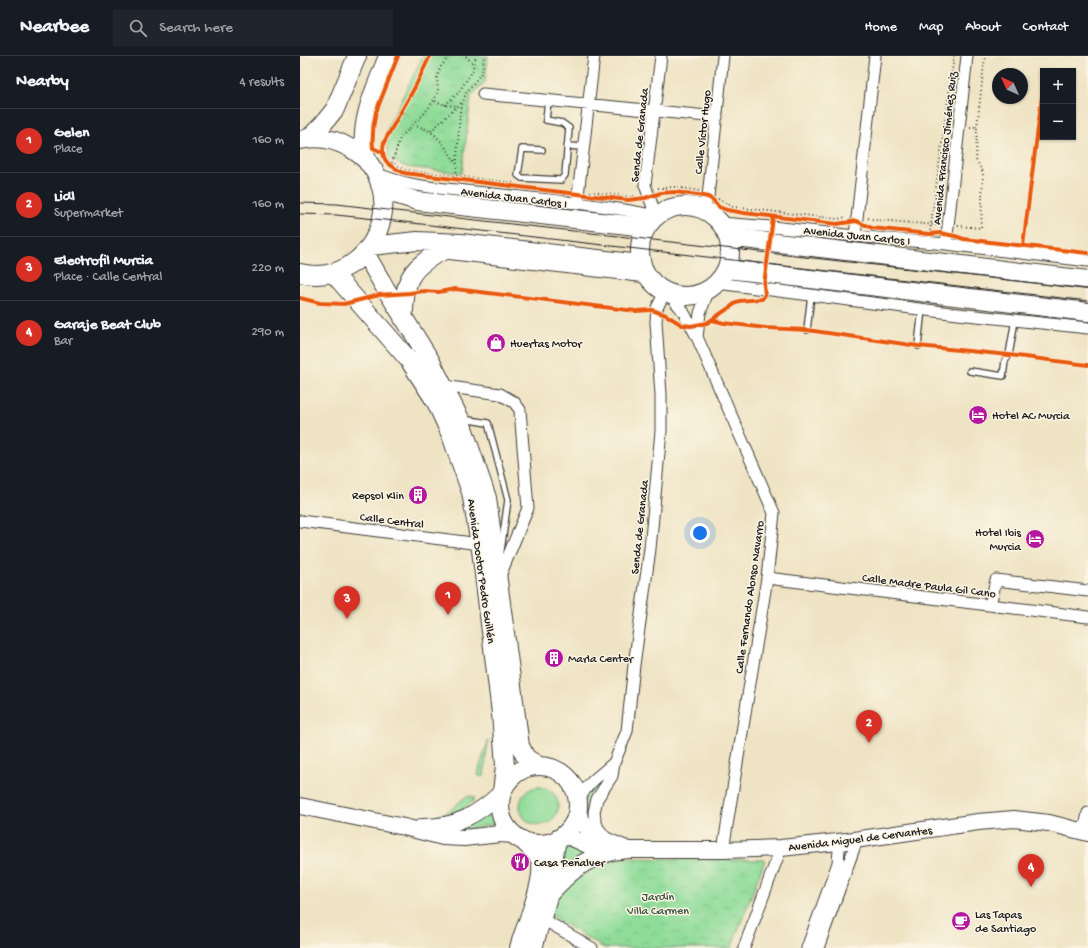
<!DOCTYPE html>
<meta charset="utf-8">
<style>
:root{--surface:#171b24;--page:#20242c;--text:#f1f3f6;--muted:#9ea1a6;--line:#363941;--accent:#d93025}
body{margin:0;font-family:"Gochi Hand",sans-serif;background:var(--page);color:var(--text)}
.controls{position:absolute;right:12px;top:12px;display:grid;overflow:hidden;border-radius:0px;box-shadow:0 1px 3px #0004}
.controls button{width:36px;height:36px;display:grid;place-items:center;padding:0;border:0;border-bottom:1px solid var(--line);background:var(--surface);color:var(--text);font:20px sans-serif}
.compass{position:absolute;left:692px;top:12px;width:36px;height:36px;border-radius:50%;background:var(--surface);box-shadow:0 1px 3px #0004;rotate:315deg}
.you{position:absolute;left:400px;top:477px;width:14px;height:14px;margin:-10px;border:3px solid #fff;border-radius:50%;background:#1a73e8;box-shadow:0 0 0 6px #1a73e833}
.badge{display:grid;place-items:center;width:26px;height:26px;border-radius:50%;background:var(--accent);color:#fff;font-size:13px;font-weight:700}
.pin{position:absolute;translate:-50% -33px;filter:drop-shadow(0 1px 2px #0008)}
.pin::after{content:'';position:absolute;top:21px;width:14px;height:12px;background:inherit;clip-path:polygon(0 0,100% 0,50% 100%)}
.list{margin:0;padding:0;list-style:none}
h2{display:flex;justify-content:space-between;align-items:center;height:52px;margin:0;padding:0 16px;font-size:17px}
h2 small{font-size:13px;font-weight:400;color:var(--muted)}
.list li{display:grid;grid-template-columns:26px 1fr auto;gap:12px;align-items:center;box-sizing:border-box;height:64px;padding:0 16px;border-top:1px solid var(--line)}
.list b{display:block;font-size:15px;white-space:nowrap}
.list p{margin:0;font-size:13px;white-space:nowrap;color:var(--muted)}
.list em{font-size:13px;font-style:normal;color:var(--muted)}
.icon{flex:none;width:22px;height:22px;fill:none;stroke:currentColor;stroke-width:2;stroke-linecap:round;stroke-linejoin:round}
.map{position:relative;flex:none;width:788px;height:892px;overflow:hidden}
header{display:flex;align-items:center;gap:24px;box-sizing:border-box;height:56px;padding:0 20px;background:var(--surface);border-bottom:1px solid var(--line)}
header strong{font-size:19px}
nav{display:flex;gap:22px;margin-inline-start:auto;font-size:14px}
.search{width:280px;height:36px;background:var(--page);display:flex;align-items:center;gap:10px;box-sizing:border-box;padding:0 14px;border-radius:0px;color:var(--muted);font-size:15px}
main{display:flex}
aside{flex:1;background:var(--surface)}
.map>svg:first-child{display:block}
.green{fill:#8fdc99;stroke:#567c5a}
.park{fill:url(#park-crowns);stroke:#567c5a}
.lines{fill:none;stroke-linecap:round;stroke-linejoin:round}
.lane-casing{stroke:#3c3a35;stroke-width:8}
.street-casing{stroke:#3c3a35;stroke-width:13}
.secondary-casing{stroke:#3c3a35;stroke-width:18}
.primary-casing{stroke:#3c3a35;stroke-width:20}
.path{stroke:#3c3a35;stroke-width:2;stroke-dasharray:1 3;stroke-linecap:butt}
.lane{stroke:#fff;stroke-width:5.5}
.street{stroke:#fff;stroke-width:11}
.secondary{stroke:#fff;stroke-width:16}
.primary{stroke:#fff;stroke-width:18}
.tram{stroke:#1c1c1c;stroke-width:1}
.cycleway-casing{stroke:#fcf5e5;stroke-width:6}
.cycleway{stroke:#e8590c;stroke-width:4}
.labels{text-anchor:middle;stroke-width:3;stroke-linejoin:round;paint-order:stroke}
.street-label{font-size:12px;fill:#1c1c1c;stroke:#fcf5e5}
.poi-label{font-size:12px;fill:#1c1c1c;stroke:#fcf5e5;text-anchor:start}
.park-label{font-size:12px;fill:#3e5642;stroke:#fcf5e5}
</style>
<header>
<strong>Nearbee</strong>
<div class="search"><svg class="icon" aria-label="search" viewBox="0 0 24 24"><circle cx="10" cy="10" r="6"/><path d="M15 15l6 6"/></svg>Search here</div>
<nav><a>Home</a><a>Map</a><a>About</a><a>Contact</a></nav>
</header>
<main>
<aside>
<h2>Nearby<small>4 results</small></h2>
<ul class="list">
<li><span class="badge">1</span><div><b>Gelen</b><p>Place</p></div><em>160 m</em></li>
<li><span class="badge">2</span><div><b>Lidl</b><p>Supermarket</p></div><em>160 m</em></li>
<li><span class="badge">3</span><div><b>Electrofil Murcia</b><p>Place · Calle Central</p></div><em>220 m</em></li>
<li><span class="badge">4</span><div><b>Garaje Beat Club</b><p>Bar</p></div><em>290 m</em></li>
</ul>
</aside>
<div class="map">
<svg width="788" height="892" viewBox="0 0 788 892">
<defs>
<pattern id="park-crowns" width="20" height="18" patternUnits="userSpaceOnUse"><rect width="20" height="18" fill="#8fdc99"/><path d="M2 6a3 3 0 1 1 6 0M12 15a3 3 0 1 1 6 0" fill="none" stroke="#7bbc83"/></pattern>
</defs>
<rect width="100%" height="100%" fill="#fcf5e5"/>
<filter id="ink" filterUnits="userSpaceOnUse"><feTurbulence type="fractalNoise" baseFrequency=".025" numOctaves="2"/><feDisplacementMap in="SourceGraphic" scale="8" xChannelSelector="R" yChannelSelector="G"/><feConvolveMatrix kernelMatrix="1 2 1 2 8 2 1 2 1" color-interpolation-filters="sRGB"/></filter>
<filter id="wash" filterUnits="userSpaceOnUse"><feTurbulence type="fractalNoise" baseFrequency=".012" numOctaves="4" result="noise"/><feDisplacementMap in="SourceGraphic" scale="16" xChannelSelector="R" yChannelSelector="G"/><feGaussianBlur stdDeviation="0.9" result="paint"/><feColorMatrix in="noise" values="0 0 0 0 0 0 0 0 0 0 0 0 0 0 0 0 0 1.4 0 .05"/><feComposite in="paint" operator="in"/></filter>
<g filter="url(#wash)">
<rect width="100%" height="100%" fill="#eee3c3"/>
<path class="green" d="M188,685l-4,35 -2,1 -4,-2 2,-9z
M304,723l-14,38 -4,-4 -2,-15 8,-11z
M220 750a19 19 0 1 1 38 0a19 19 0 1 1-38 0Z
M171,740l3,1v3c-10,10 -23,17 -37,17v-1l15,-7 12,-11z
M191,753l4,15 -32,6 -13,1z
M260,789l11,2 13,6 -23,23z"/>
<path class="park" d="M123,0h65l-3,26 -14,14 -9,77 -56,-6 -18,-9 -1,-29z
M318,802l147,2 -34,88h-127l-53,-32 4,-16 25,-28z"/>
</g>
<g filter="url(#ink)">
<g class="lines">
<g class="lane-casing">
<path id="lane" d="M267,90l16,1
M242,94l-20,-1 -4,26 4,3 39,2 4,-5 4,-47 -7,-5 -16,-3 2,-20
M507,274l4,-35
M618,290l4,-37
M670,315l33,5 2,-15 4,-6 6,-35
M163,363l25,4 20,77 -7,50"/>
</g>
<g class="street-casing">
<path id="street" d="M183,38l234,23
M74,116c31,15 67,16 101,20 60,7 122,11 181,24
M277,148l17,-148
M401,153l7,-12 15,-141
M356,160l-11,-31 16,-129
M420,167l52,4 83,9 91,8 142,17
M555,180l20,-180
M646,188l21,-188
M145,197l202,24
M417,227l241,31 130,14
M369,238l14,17 14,26 77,176 -7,65 -44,272
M397,281l3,-24 9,-24
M143,330l57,8 14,8 6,8 8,98 -28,68
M0,465l180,23
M467,522l321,39
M690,549l6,-25 92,11
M277,750c7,-22 21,-29 37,-43
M784,776l4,-19
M306,782l-8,-10 -3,-8 -1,-8 3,-13 15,-23 2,-13 13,-32 7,-66 16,-116 11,-118v-36l-5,-73 1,-14 8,-16
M241,862l51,30
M444,892l37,-100
M507,892l31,-85 1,-13 -2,-8
M518,892l39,-108"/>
</g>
<g class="secondary-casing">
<path id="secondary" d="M0,750l104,21 39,10 21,1 36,-4 15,1
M277,750c2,25 26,34 47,42
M122,771c35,0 55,-12 80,-35
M259,782l11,-1 24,11 15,4 20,-2h94l58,-2 66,-7 131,-19 36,-3 35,4 39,10"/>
</g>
<g class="primary-casing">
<path id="primary" d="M9,82l14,-14 12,-15 22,-53
M0,84c17,-4 35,-1 50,8 67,38 24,142 -50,125
M68,107c-1,-5 -4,-10 -4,-15 -3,-32 13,-63 24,-92
M80,129l18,10 19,6 228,26
M340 195a45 45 0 1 1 90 0a45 45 0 1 1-90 0Z
M428,181l360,43
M71,190l46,-5 44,2 179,21
M65,197l19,33 46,74 30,59 27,79 33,248 6,12 13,8
M427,213l361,43
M33,217l76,87 27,42 15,33 20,57 10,58 20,163 4,53 -3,26
M103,262c2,-13 1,-29 7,-40 8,-16 31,-27 47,-33
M200 749a39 39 0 1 1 78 0a39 39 0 1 1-78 0Z
M250,837c18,-20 33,-33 59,-41
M219,892c5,-20 28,-69 21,-88 -3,-8 -12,-14 -18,-20
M233,892l19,-65c3,-15 -1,-32 7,-45"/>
</g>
<path class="path" d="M166,0l8,9
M135,45l10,4 12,1
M145,49l13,-12 14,-21 4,-16
M113,70c22,1 32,21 43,37
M677,71l8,-71
M131,75l31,-29
M84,102l21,12 109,13
M92,107l8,-25 24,-24 10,-14 4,-9 -1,-13 3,-10 9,-12
M156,120l4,-65 6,-18 16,-21 2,-16
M358,132l18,-1 23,4
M290,136l41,5 6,-2
M418,143l15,8 105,12 8,-2
M568,162l8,2 61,5
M658,170l23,2 2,-56 -7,-12 1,-33h-7
M630,175l24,-175"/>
<use href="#lane" class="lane"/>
<use href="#street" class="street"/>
<use href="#secondary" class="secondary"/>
<use href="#primary" class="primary"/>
<path class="tram" d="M0,147l37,1 59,7 692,78
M0,158l36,1 59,6 693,80"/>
<g class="cycleway-casing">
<path id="cycleway" d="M130,0l-15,31 -31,55c-4,19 4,23 20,31l224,27 17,-2 16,-5 14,-1 23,3 10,2 5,3 6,7 8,3 17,3 93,11 19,-3 16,7 58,6 10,-1 15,3 9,3 124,14
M82,96l-9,-4c-1,-13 0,-24 3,-36l22,-56
M723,190l20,-158
M0,242l20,5 24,1 35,-9 31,-2 14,-2 15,1 16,-3 181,22 16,-1 14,5 16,10 9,1 16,-3 32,-22 23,-2 3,-4 -1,-10 9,-67
M412,264l12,3 42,5 41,2 111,16 91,9 79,10"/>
</g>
<use href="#cycleway" class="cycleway"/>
</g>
</g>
<defs>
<g id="shop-disc" transform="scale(1)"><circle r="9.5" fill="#b5179e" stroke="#fcf5e5"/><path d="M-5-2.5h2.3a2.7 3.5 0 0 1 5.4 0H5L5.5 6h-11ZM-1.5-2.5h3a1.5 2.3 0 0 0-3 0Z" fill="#fff"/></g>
<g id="hotel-disc" transform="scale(1)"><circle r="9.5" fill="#b5179e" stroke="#fcf5e5"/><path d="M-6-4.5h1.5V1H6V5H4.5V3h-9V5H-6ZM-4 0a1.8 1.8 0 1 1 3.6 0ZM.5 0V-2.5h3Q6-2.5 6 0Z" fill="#fff"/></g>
<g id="building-disc" transform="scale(1)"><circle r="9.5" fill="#b5179e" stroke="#fcf5e5"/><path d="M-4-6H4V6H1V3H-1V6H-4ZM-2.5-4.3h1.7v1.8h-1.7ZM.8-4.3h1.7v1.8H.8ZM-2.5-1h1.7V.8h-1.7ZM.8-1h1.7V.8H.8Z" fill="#fff"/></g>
<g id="restaurant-disc" transform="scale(1)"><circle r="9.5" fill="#b5179e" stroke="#fcf5e5"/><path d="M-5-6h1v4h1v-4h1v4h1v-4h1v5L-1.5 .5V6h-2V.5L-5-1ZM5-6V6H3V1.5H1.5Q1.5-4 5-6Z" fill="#fff"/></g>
<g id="cafe-disc" transform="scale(1)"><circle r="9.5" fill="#b5179e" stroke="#fcf5e5"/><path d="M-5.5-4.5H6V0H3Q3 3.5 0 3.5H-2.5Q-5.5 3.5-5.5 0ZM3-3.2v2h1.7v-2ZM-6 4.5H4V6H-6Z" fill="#fff"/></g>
</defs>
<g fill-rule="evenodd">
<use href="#shop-disc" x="196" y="287"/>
<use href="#hotel-disc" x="678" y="359"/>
<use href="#building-disc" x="118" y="439"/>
<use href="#hotel-disc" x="735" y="483"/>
<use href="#building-disc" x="254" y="602"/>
<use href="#restaurant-disc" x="220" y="806"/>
<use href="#cafe-disc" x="661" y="865"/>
</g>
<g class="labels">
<g class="street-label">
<text transform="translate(402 76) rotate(-84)" y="4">Calle Víctor Hugo</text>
<text transform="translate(339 79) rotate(-84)" y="4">Senda de Granada</text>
<text transform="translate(644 92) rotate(-84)" y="4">Avenida Francisco Jiménez Ruiz</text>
<text transform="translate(214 141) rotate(7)" y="4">Avenida Juan Carlos I</text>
<text transform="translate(557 179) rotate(6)" y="4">Avenida Juan Carlos I</text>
<text transform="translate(92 464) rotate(7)" y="4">Calle Central</text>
<text transform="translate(339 471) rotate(-84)" y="4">Senda de Granada</text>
<text transform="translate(182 515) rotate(82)" y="4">Avenida Doctor Pedro Guillén</text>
<text transform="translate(629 529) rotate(7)" y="4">Calle Madre Paula Gil Cano</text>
<text transform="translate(449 541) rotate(-82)" y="4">Calle Fernando Alonso Navarro</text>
<text transform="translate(560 782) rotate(-7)" y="4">Avenida Miguel de Cervantes</text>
</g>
<g class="poi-label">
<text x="210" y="291">Huertas Motor</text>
<text x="692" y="363">Hotel AC Murcia</text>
<text x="104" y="443" text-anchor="end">Repsol Klin</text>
<text x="721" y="480" text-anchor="end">Hotel Ibis<tspan x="721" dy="14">Murcia</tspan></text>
<text x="268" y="606">Marla Center</text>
<text x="234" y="810">Casa Peñalver</text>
<text x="675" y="862">Las Tapas<tspan x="675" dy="14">de Santiago</tspan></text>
</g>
<g class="park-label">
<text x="358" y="844">Jardín<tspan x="358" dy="14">Villa Carmen</tspan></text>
</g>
</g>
</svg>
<div class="controls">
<button>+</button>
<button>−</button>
</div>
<svg class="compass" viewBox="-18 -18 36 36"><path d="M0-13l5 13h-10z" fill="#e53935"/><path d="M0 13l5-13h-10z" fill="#9ea1a6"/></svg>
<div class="you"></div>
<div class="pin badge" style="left:148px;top:559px">1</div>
<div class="pin badge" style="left:569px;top:687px">2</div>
<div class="pin badge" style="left:47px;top:563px">3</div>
<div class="pin badge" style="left:731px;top:831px">4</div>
</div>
</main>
